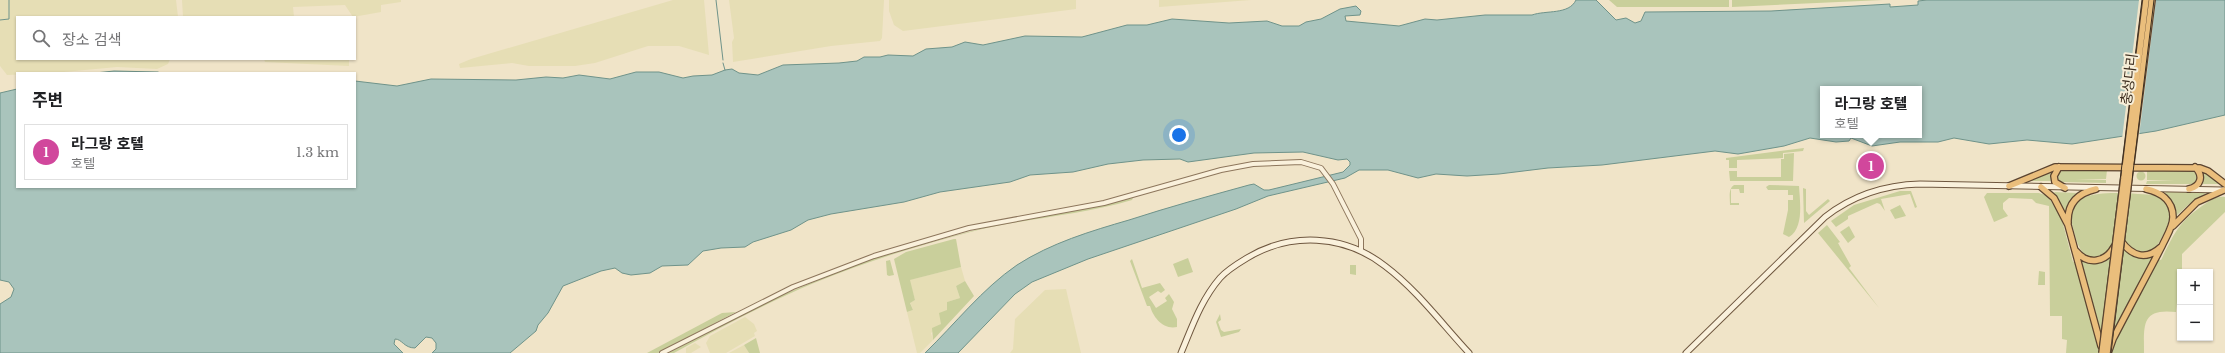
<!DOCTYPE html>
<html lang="ko">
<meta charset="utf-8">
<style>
:root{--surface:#fff;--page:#f2f2f2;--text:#202124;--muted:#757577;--line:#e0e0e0;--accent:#9e2a2b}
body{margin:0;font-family:"Libre Baskerville","Noto Sans KR",serif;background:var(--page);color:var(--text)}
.controls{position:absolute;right:12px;bottom:12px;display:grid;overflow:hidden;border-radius:0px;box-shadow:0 1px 3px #0004}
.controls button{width:36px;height:36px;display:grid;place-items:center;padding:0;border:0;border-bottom:1px solid var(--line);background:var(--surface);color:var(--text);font:20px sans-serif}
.you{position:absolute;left:1179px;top:135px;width:14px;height:14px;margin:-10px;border:3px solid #fff;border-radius:50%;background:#1a73e8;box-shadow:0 0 0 6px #1a73e833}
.badge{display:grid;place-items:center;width:26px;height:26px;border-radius:50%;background:var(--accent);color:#fff;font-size:13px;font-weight:700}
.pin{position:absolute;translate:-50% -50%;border:2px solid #fff;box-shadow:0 1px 4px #0006}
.popup{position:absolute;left:1820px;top:86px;width:102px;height:52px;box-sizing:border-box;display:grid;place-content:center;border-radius:0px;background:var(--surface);filter:drop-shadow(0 1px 3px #0005);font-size:13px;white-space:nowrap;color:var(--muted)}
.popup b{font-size:15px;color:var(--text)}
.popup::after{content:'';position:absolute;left:50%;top:100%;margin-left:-8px;border:8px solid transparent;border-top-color:var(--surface)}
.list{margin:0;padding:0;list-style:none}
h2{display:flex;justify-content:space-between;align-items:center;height:52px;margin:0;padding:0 16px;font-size:17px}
h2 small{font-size:13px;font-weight:400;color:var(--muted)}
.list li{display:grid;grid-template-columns:26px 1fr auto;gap:12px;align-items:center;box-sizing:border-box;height:56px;margin:0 8px 8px;padding:0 8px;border:1px solid var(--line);border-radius:0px}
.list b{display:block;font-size:15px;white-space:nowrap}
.list p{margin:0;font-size:13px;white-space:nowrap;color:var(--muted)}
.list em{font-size:13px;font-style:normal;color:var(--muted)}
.icon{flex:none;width:22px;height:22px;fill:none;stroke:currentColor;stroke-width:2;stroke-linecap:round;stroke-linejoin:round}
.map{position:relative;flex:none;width:2225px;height:353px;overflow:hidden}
.search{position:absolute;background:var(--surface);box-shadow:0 1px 3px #0004;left:16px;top:16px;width:340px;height:44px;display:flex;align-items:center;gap:10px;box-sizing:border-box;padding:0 14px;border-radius:0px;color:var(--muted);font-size:15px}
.panel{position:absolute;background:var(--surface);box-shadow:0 1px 3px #0004;left:16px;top:72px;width:340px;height:116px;border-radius:0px}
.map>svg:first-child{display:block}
.farmland{fill:#e6deb5}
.green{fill:#c9cf9b}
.water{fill:#a9c4bc;stroke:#6f938a;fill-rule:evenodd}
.pier{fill:#f0e4c8}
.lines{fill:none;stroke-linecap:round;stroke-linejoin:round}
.stream{stroke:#6f938a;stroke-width:1}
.tertiary-casing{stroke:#8d765c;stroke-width:6}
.secondary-casing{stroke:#6f573f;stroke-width:7}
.trunk-casing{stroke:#5b4430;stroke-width:8}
.tertiary{stroke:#faf1dc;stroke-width:4}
.secondary{stroke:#faf1dc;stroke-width:5}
.trunk{stroke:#eabe7c;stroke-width:5.5}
.tram{stroke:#3d2e20;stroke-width:1}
.trunk-bridge-casing{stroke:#5b4430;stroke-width:8;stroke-linecap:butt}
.trunk-bridge{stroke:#eabe7c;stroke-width:5.5}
.labels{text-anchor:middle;stroke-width:4;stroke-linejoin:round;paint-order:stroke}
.street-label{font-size:14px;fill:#3d2e20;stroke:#f7eed8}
</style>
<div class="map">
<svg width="2225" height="353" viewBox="0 0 2225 353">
<rect width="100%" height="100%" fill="#f0e4c8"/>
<path class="farmland" d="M0,0h176l2,17h-161v42h153l-2,5 -11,5 -40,-2 -64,6 -46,2 -7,-9z
M182,0h219v2l-20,3v7l-28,5 -8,-12 -52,2 1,10h-111z
M673,0h31l5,55 -30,-9h-31l-53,17 -20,3h-46l-17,-3 -52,5 -1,-4 12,-5z
M729,0h155l-2,38 -2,3 -49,5 -98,16 -1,-20 2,-4z
M889,0h187v9l-173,22 -9,-6 -5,-14z
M1159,0h92l-92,7z
M264,59h85v7l-84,-4z
M961,267l4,14 -9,5 4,12 -13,4v8l-6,14 -10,9 2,7 -13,13h-3l-10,-41 6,-2 -3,-8 5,-2 -6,-20z
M1066,289l15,64h-71l3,-4 2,-30 30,-29z
M745,317l9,7 3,7 -3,2 1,3 -29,17h-16l-4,-10 4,-7z
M695,343l6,4 -10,6h-5v-5z
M744,345l5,8h-20z"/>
<path class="green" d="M1609,0h120v7h-112z
M1732,0h151l-151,7z
M1804,148l-1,3 -20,2v5l-46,2v8h-8v-8h-3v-2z
M1794,153l-1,28h-63l-1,-10h8v6h44v-18h3v-5z
M2052,170l1,11h-25z
M2065,170h42l-1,9h-31l31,1v3l-44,-1 -4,-3 1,-7z
M2201,170l18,13v1h-18z
M2147,171h46l5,5 -1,5 -3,3h-48l1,-3h28l-28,-1z
M2136.5 176a4.5 4.5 0 1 1 9 0a4.5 4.5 0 1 1-9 0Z
M1734,185h10v8h-4l-1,-4h-8v14h8v2h-9c0,-7 -2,-16 4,-20z
M1769,185l30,1c1,16 5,42 -10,51l-6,-3 5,-24v-10h5v-5h-5v-5h-20l-2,-3z
M1803,188l3,1v22l3,4 19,-16 2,2 -26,22z
M1900,191h11l6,16 -2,1 -5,-14 -29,5 4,12 -5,-7 -3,-1 -29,13v3l-12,8 -5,-6 23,-16z
M2054,192l22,1 -10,20z
M2165,192h39l2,1 -18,12 -12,11 -3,-12z
M1987,193h52l9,3 14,24 11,42 8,-2 4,-5c-8,-7 -10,-21 -13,-31 -11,-42 60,-29 84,-29 19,13 15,25 6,42 -4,7 -7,14 -15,15l2,5 12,3c13,-26 17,-37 41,-54 8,-5 13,-10 23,-9v15l-43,42v18h-2v19l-2,1 -2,20c-35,-4 -32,13 -32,41h-78l1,-13 -5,-1v-23h-12l-1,-110 -13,-3 -4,-4 -23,-1 -6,5v6l5,7 -14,6 -10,-25z
M1133,198l-1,2c-50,15 -104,18 -154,30 -55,14 -111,31 -164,53 -48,20 -94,45 -140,70h-7l103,-53 102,-42 122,-33z
M1900,205l6,11 -11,3 -5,-9z
M1827,225l13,17 -2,1 13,23 -2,2 30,40 -61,-75z
M1849,226l6,11 -7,6 -8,-11z
M954,239h2l5,28 -51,13 5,20 -5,3 3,7 -6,2 -13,-53 12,-7z
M1188,258l5,14 -15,5 -5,-13z
M1132,259l10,29 18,-5 5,7 -4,3 -3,-2 -9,6 7,11 11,-7 -2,-3 4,-4 5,8 -2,7 5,10v8c-14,3 -24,-10 -27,-21h-3l-17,-45z
M890,260l4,15 -5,1 -2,-1 -1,-14z
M1350,265h6v10l-6,-1z
M2039,271l6,1v13h-7z
M965,281l9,15 -41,44 -1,-12 9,-4 -2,-11 8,-3v-8l13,-4 -4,-12z
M736,312l-78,41h-11l75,-40z
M1220,314l1,6 -3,2 3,8 3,2 17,-3 -2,3 -18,5 -5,-15z
M756,338l4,15h-11l-5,-8z"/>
<path class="water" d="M1576,0h20l20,20 10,-2 9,5 6,-2 4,-9 126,-1 119,-7v3l28,-2v-4l9,-1h298v115l-69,16 -84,13 -45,-4 -38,4 -35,-6 -16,4h-38l-28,4 -21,-8 -2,3 -13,1 -26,-4 -26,8 -46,8 -23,-3 -113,14 -54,3 -49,6 -32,2 -31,-2 -18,4 -30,-8h-29l-14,8 -77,18 -32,13 -148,50 -56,23 -17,12 -57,59h-33c30,-29 57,-64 92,-88 34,-22 74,-34 112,-45 40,-13 80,-24 120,-35l5,-1 10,6h5l74,-18 7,-7v-3l-3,-3 -9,1 -35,-8 -49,1 -66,9 -8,-3 -37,1 -35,4 -35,8 -43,3 -20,7 -70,10 -36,10 -73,12 -23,6 -17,10 -38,12 -8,5 -24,1 -18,3 -15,14 -26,1 -12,7 -19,2 -9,-2 -7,-5 -14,3 -38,15 -15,27 -10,12 -2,6 -26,22h-78l4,-4v-6l-4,-5 -6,-1 -11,11c-11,0 -13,-9 -20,-9l-1,5 9,9h-403v-49l11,-7 3,-8 -5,-7 -9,-2v-187l17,-4v98h338v-106l42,5 34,-7 85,1 30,-3 17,1 16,-3 31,4 26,-7h23l24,6 10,-2 19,-1 13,-5 7,-1 7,4 19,2 25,-10 56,-2 18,-2 7,-4h16l8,-2 25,1 13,-7 26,-2 13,-5 18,3 42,-9 57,1 45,-12h20l25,-6 57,4 38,-2 15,5h17l7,-4 15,-3 19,-10 16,-3 5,5 -1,4 -15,1 1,5 53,5 26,-7 12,1 48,-5h47c14,-5 37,0 44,-15zM1823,89h96v46h-96z
M114,71l44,1 2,1h-65z"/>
<path class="pier" d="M2139,0h17l-17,136 -17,3z"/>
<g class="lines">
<path class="stream" d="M716,0l7,60
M0,20l9,-1v-19
M723,63l2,7"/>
<g class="tertiary-casing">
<path id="tertiary" d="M662,353l131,-66 81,-31 95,-28 135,-25 117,-33 32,-6 48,-2 20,6 12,16 28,55v12"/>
</g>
<g class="secondary-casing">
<path id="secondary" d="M1181,353c11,-26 20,-53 39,-75 7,-8 17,-14 27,-20 43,-26 97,-24 138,8 32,24 57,58 84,87
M1686,353l139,-136c28,-22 59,-32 95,-33l303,6"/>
</g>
<g class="trunk-casing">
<path id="trunk" d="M2059,167l-5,9 1,6 10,6
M2124,178l22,-178
M2129,178l23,-178
M2009,186l46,-19 145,1 8,3 17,13
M2041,187l13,11 14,27 33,121
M2189,189c12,-3 15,-13 6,-22
M2068,223c-1,-20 10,-30 28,-34
M2173,226l24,-24 27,-12
M2121,241c11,15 25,20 40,6
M2076,251c12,15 30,11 38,-4
M2108,353l5,-14c16,-31 33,-62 49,-93 4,-9 11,-19 11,-29 0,-17 -13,-25 -27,-28"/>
</g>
<use href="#tertiary" class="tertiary"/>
<use href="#secondary" class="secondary"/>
<use href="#trunk" class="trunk"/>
<path class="tram" d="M2099,353l43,-353
M2111,353l43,-353"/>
<g class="trunk-bridge-casing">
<path id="trunk-bridge" d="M2102,353l22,-175
M2107,353l22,-175"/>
</g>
<use href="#trunk-bridge" class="trunk-bridge"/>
</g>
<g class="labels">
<g class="street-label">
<text transform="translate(2129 79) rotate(-83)" y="5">충성다리</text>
</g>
</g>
</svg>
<div class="controls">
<button>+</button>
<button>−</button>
</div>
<div class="you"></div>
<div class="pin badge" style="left:1871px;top:166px;background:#d1479c">1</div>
<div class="popup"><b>라그랑 호텔</b>호텔</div>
<div class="search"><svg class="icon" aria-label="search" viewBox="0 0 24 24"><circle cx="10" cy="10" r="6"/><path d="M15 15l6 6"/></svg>장소 검색</div>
<section class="panel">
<h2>주변<small></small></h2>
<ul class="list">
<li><span class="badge" style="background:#d1479c">1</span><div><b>라그랑 호텔</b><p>호텔</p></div><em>1.3 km</em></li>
</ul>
</section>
</div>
